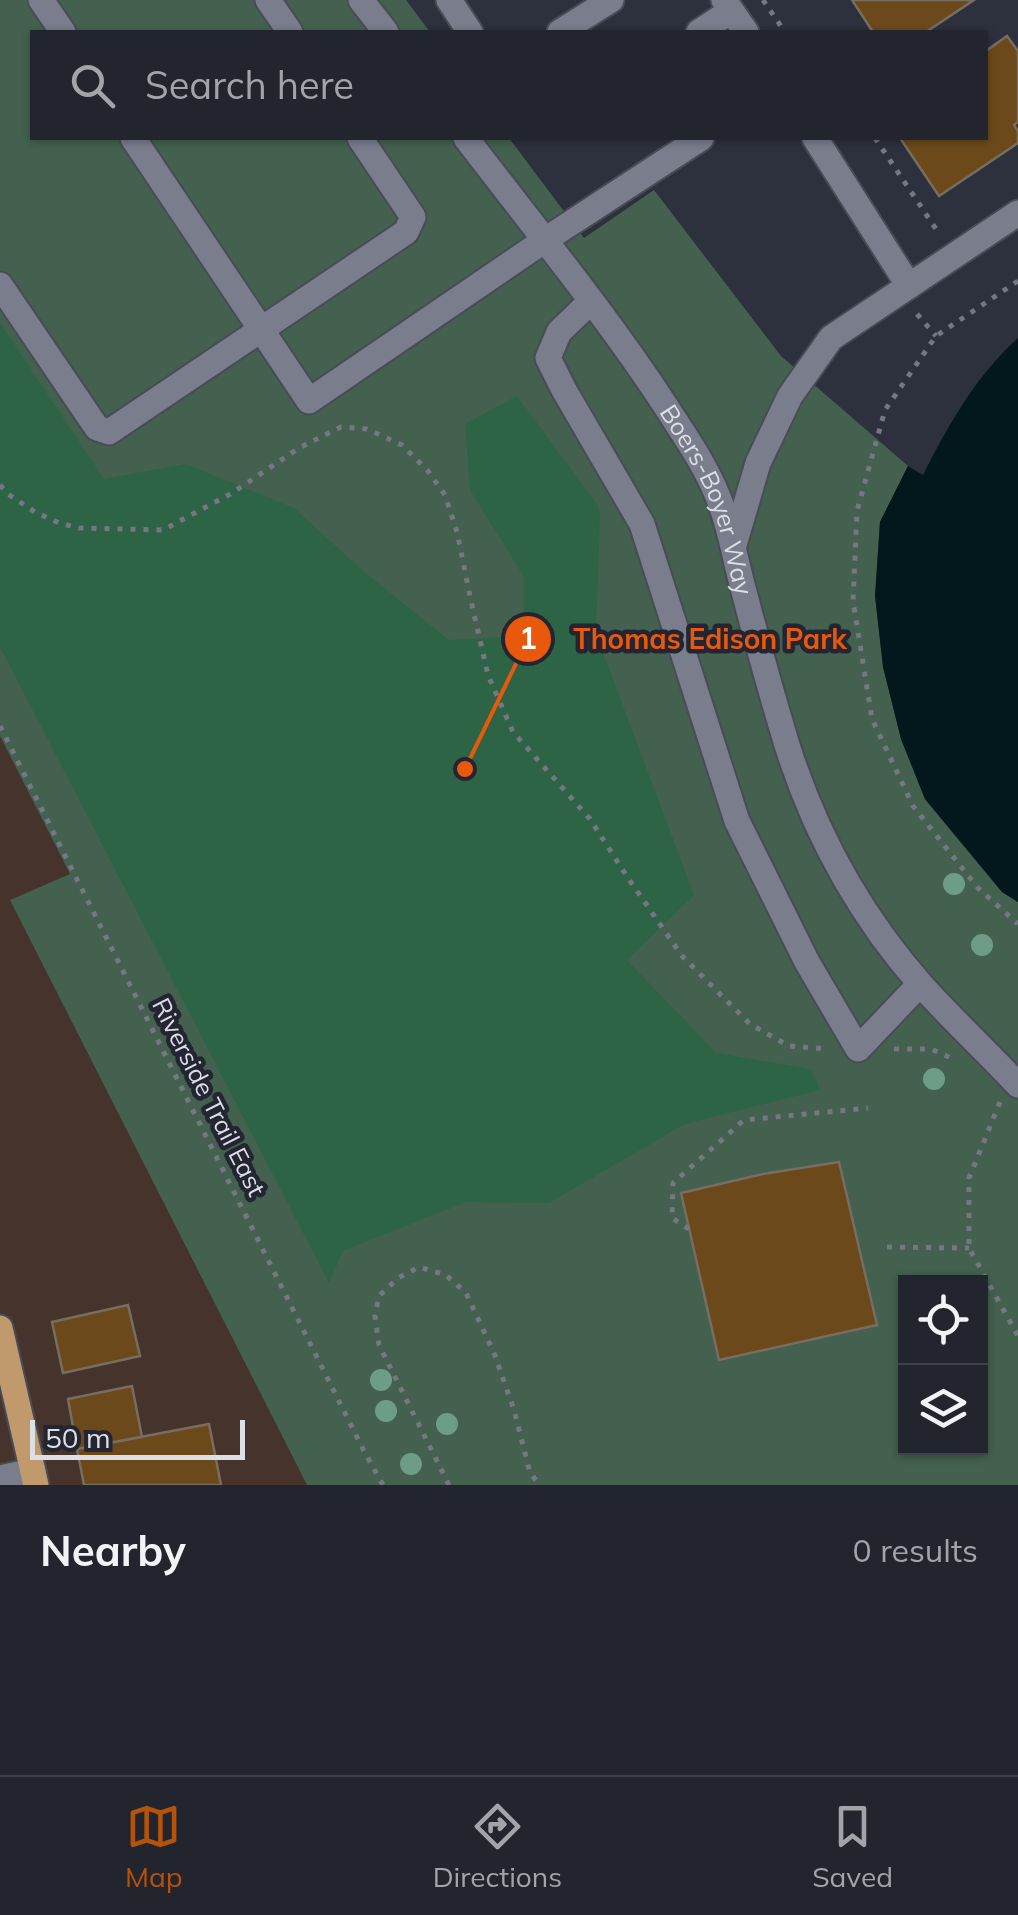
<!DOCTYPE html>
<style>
:root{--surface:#22242e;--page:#2e303a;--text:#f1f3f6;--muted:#a2a4aa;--line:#3f414a;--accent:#b45309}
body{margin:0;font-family:Mulish,sans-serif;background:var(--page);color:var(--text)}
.controls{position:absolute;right:30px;bottom:30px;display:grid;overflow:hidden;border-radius:0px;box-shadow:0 2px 8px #0004}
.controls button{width:90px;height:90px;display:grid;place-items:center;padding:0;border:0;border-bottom:2px solid var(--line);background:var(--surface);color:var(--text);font:50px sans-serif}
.scale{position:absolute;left:30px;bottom:25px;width:215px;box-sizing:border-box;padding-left:10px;border:5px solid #dddfe7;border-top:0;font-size:28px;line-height:35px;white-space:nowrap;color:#dddfe7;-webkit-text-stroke:8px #232632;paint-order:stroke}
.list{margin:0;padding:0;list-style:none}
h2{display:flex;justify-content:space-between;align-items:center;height:130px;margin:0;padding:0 40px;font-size:42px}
h2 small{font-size:32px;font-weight:400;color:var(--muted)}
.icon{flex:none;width:55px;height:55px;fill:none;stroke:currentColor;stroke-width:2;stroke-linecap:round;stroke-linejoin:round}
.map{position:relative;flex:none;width:1018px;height:1485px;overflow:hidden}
.search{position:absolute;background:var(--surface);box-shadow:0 2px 8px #0004;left:30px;right:30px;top:30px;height:110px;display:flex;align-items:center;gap:25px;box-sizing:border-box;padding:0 35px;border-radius:0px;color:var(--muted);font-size:38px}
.sheet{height:290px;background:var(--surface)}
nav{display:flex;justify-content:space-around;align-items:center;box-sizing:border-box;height:140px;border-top:2px solid var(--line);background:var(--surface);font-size:28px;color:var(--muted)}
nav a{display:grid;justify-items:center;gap:5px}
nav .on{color:var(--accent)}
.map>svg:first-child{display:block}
.industrial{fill:#46332c}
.green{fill:#43614e;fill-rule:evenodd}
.forest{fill:#2e6446}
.water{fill:#02181c}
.building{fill:#6b491b;stroke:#776d60;stroke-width:2.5}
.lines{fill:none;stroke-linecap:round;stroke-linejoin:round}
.minor-casing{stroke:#494c56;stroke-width:29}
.major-casing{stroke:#494c56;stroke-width:29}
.path{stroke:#757782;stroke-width:5;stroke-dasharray:5 8;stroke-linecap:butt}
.minor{stroke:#797d8c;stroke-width:25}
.major{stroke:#c0996c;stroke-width:25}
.tree{fill:#6d9c87}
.labels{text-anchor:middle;stroke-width:9;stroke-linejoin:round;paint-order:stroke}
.street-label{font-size:25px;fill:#dddfe7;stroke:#232632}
.leader{fill:none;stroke:#e8590c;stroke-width:4}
.callout-dot{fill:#e8590c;stroke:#232632;stroke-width:4}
.mark-label{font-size:30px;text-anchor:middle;font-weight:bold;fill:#fff}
.callout-label{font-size:28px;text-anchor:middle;font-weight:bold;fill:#e8590c;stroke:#232632;stroke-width:9;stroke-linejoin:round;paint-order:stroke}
</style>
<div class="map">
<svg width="1018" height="1485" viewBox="0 0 1018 1485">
<rect width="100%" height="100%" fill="#2d303d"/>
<path class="industrial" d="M0,736l70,138 -59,26 296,585h-307z"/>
<path class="green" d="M0,0h406l24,32h-398v106h477l75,100 70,-48 127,166 127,110 -28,56 -5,73 8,72 18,72 24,60 77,93 16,10v583h-711l-297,-585 60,-26 -70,-138zM906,1282h74v166h-74z"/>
<path class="forest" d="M0,323l104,156 81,-15 109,44 69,63 86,69 75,-4v-59l-54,-87 -5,-66 52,-28 80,108 3,10 -4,120 98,261 -67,65 89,93 95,16 9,21 -135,34 -136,79 -83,-1 -123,49 -14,32 -329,-636z"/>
<path class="water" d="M1018,338v564l-16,-10 -77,-93 -24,-60 -18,-72 -8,-71 5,-74 28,-56 15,9c26,-51 52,-98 95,-137z"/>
<path class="building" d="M852,0h122l-48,32h-53z
M1007,36l11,15v71l-4,3 4,6v12l-79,53 -39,-58h86v-87z
M839,1162l38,163 -158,35 -38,-167 82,-19z
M128,1305l12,51 -77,17 -11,-51z
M132,1386l10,51 -65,12 -9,-50z
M209,1424l12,61h-137l-7,-36z"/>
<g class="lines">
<g class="minor-casing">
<g id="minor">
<path d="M41,0l22,32"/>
<path d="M268,0l22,32"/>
<path d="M361,0l25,32"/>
<path d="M449,0l21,32"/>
<path d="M724,0l22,32"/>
<path d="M560,32l51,-32"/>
<path d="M699,32l32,-21"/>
<path d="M133,138l176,263 236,-161 156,-102"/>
<path id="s1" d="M466,138c67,88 138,174 199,267 19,30 40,59 53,92 12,28 16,58 24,87 14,54 29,108 45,161 28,89 74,172 136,242 31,34 64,65 95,98"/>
<path d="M815,138l94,148"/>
<path d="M0,285l97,143 12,4 297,-200 7,-15 -53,-79"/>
<path d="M591,301l-32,31 -11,26 16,32 78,134 95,297 70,141 51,87 62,-65"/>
<path d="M734,545l24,-82 32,-67 41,-58 187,-125"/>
<path d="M0,1478l33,-7"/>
</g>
</g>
<g class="major-casing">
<path id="major" d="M0,1328l36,157"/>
</g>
<path class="path" d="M763,0l22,32
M875,138l65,97
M1018,281l-82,55 -51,74 -28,101 -4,90 19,118 41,87 65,82 40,36
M917,314l19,22
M0,485l8,9 27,18 24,11 20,5 84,2 69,-37 67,-45 42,-21 26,2 35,16 26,26 17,24 12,37 14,69 17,74 25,57 77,87 38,59 54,78 68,68 39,22 39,3
M0,726l365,727 18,32
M894,1049h37l24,11
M1000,1102l-31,76v70l49,88
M689,1229l-17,-11 1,-35 71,-63 124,-12
M887,1247l82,1
M449,1485l-70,-140 -4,-29 4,-20 19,-18 21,-11 27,8 20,18 28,60 20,57 16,63 10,12"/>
<use href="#minor" class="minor"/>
<use href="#major" class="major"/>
</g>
<g class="tree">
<circle cx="954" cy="884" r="11"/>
<circle cx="982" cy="945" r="11"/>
<circle cx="934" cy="1079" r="11"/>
<circle cx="381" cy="1380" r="11"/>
<circle cx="386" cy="1411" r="11"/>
<circle cx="447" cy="1424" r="11"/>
<circle cx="411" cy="1464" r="11"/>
</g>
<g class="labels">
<g class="street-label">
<text dy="9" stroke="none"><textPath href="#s1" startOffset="438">Boers-Boyer Way</textPath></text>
<text transform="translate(209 1097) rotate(63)" y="9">Riverside Trail East</text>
</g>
</g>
<path class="leader" d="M465 769L528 639"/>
<g class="callout-dot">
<circle cx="465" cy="769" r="10"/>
<circle cx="528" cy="639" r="25"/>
</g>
<g class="mark-label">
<text x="528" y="649">1</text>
</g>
<g class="callout-label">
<text x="710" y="649">Thomas Edison Park</text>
</g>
</svg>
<div class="controls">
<button><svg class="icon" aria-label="locate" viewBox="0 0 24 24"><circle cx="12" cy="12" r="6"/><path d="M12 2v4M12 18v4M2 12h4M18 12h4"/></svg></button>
<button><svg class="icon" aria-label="layers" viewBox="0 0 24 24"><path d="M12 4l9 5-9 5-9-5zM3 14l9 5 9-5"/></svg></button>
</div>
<div class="scale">50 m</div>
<div class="search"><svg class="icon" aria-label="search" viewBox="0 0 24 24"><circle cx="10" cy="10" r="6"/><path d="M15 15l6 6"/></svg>Search here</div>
</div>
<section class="sheet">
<h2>Nearby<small>0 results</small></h2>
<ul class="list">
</ul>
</section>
<nav>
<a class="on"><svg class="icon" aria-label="map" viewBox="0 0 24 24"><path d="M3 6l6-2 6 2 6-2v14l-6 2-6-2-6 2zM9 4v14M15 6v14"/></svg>Map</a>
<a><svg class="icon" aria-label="directions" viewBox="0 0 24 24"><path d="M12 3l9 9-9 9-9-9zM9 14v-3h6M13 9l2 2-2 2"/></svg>Directions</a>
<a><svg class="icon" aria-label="saved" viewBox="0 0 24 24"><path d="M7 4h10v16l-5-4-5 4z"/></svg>Saved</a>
</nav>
